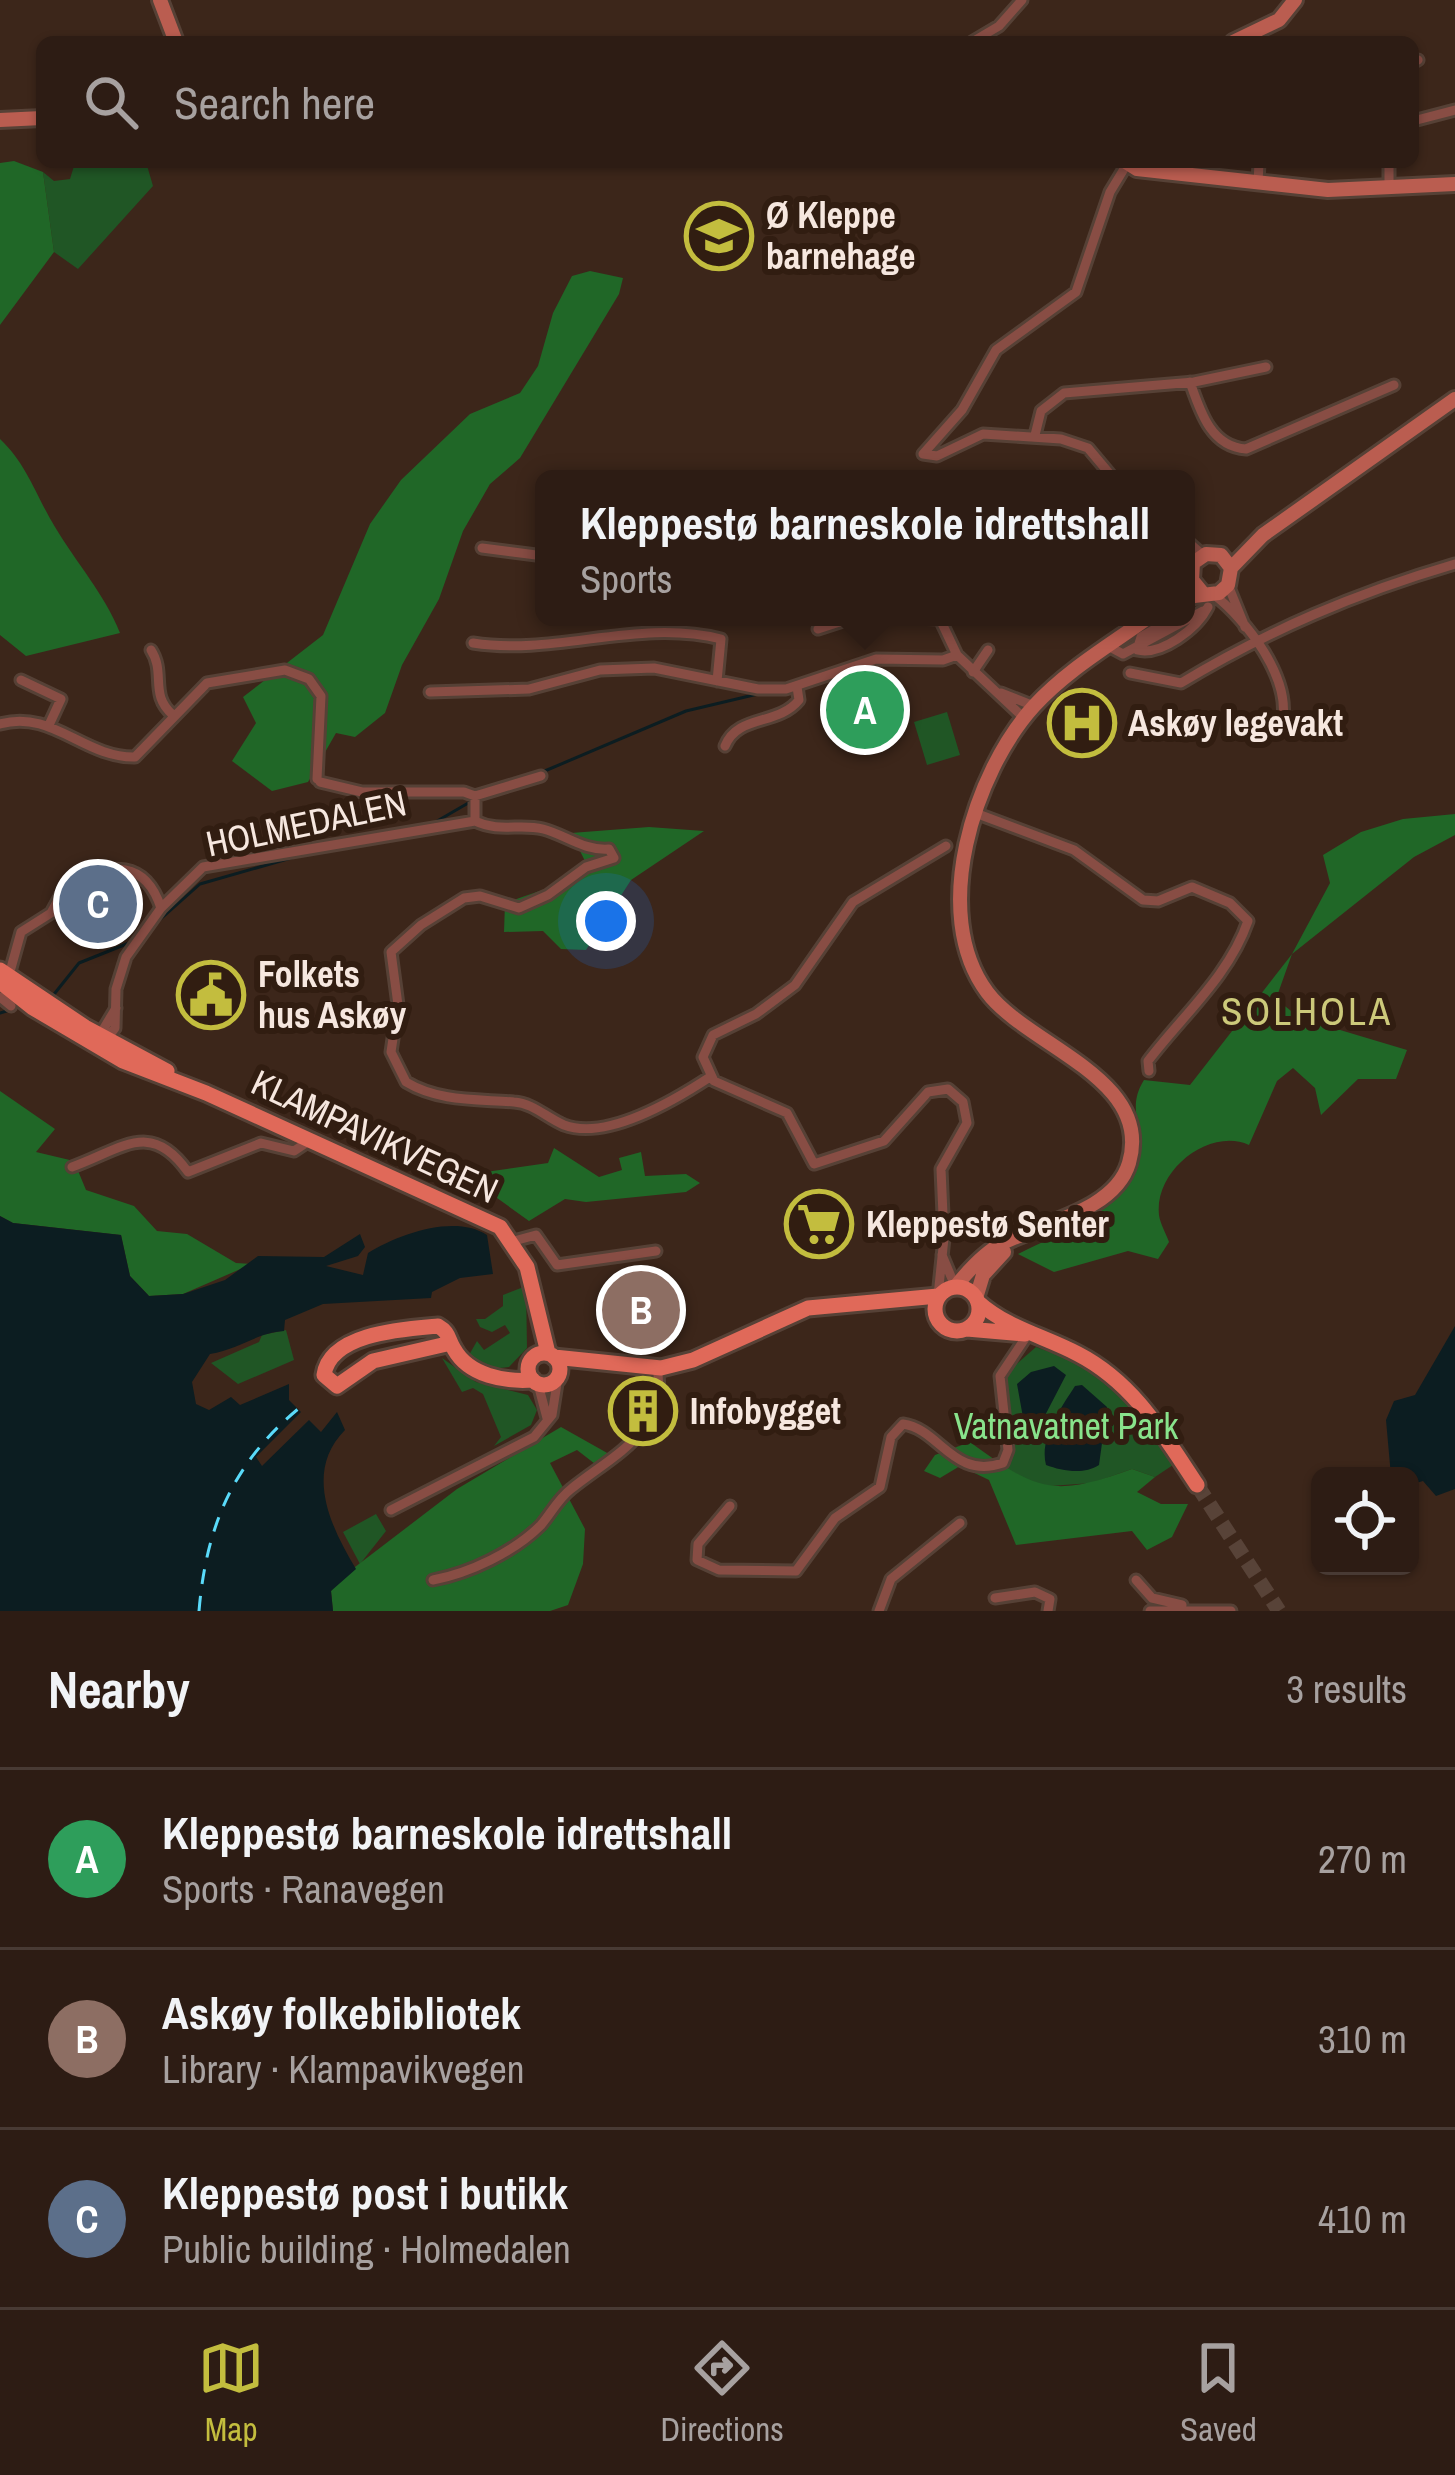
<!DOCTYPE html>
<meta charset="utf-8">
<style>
:root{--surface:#2d1c14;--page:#392922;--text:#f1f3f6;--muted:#a7a1a0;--line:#483a34;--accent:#c3bd3e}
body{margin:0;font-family:"Archivo Narrow",sans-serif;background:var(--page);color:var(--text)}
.controls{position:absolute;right:36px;bottom:36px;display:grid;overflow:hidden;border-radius:18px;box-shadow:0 3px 9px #0004}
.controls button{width:108px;height:108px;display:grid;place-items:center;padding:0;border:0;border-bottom:3px solid var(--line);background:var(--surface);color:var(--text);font:60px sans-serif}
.you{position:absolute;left:606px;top:921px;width:42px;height:42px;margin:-30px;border:9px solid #fff;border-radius:50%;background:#1a73e8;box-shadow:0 0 0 18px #1a73e833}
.badge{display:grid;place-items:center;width:78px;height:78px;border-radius:50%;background:var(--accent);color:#fff;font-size:39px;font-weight:700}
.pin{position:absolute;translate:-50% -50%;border:6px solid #fff;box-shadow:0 3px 12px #0006}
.popup{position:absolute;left:535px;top:470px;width:660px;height:156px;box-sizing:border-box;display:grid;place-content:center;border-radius:18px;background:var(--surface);filter:drop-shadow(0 3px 9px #0005);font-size:39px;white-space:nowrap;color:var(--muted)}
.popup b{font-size:45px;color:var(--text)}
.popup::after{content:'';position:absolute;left:50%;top:100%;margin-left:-24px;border:24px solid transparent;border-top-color:var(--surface)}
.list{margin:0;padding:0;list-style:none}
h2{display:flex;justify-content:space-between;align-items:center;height:156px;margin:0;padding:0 48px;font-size:51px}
h2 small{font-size:39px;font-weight:400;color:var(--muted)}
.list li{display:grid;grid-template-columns:78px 1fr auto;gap:36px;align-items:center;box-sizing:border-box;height:180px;padding:0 48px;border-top:3px solid var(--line)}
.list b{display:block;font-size:45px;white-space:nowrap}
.list p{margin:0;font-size:39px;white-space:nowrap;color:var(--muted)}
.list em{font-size:39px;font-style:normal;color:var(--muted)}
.icon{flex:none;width:66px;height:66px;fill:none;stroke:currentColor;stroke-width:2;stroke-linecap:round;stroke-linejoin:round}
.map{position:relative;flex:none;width:1455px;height:1611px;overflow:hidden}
.search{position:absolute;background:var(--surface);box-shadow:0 3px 9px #0004;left:36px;right:36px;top:36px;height:132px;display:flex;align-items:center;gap:30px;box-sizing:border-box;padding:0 42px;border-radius:18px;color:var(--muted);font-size:45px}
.sheet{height:696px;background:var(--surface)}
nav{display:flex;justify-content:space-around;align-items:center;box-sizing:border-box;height:168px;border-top:3px solid var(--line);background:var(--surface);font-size:33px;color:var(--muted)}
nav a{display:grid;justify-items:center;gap:6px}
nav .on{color:var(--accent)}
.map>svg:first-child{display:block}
.green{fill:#205625}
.forest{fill:#206727}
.water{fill:#0c1d21}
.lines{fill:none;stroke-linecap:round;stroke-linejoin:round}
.stream{stroke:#0c1d21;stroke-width:3}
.ferry{stroke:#5adbfa;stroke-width:3;stroke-dasharray:15 12;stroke-linecap:butt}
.primary-tunnel{stroke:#584338;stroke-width:15;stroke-dasharray:15 8;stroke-linecap:butt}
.street-casing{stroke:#564136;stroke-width:15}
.secondary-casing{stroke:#564136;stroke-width:20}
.primary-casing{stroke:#564136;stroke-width:21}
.street{stroke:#884d44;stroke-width:9}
.secondary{stroke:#ba5d50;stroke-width:14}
.primary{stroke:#e06959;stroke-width:15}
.labels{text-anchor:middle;stroke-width:12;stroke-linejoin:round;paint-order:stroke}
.poi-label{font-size:36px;font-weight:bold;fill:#f6e7df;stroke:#311d11;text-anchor:start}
.street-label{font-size:36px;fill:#f6e7df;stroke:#311d11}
.park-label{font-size:36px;fill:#88e38b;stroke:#311d11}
.neighbourhood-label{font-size:39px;letter-spacing:3px;fill:#ccc97a;stroke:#311d11}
</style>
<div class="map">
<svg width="1455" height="1611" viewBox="0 0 1455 1611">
<rect width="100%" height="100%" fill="#3c261a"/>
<path class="green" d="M83,162h63l7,24 -75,83 -24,-17 -11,-80 11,9 16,-2 4,-13z
M947,712l13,43 -33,10 -13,-43z
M526,1286l1,62 -18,19 -18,2 -22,-14 8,-14 7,9 26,-17 -5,-8 -13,7 -12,-5 -4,-8h9l18,-13v-11z
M286,1330l8,30 -56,24 -27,-21 48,-21 3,-7z
M1036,1347l30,11 57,32 53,73 -21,14 -23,-8 -40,14 -56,4 -33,-21 7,-3c6,-28 -7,-59 -5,-89z
M442,1358l34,24 52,13 9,15 -6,15 -37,21 7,-9 -18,-43 -10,-6 -11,4z
M376,1514l10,17 -26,33 -17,-32z"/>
<path class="forest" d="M14,161l29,11 11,80 -54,73v-162z
M590,271l33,7 -4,16 -99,164 -30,26 -27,47 -24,68 -37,66 -17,48 -30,24 -19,-4 -28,49 -36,9 -40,-30 24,-38 -13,-26 80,-62 47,-111 31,-44 69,-66 50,-21 18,-27 15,-53 19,-37z
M0,439c27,25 36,57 55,88 22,37 49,66 65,106l-94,23 -26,-21z
M1455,814v21l-41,22 -122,97 -16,45 24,19 107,32 -11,29h-38l-37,36 -6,-27 -22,-20 -16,13 -28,64c-39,-18 -95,25 -90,70 1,8 7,19 10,27l-11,17 -30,-8 -74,21 -36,-18c45,-22 122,-52 122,-110 -1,-25 -11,-40 4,-64l46,5 102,-131 38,-71 -7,-28 38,-23 42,-13z
M649,827l55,4 -73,49 -45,70 -25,-1 -18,-18 -39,1 1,-29 86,-30 -20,-40z
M0,1091l55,38 -19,23 38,9 12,29 48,16 23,25 30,3 49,29 16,1 -69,30 -34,2 -19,-20 -9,-41 -108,-12 -13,-7z
M554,1148l45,29 23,-7 -3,-12 22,-6 4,24 41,-2 14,9 -14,9 -100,10 -21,-3 -36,22 -64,-46 83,-12z
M561,1427l48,27 -10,13 -22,-17 -27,13 35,66 -2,35 -15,41 -18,6h-217l-2,-20 7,-11 119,-91z
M970,1442c67,49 82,56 162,27l23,8 -18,15 24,12h27l-16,33 -25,13 -15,-19 -116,14 -27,-65 -29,-14 -20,12 -16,-7 11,-16z"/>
<path class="water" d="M0,1216l13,7 108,12 9,41 19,20 34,-2 42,-14 33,-24 66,1 36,-23 5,13 -7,9 -32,10 37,9 5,-22c31,-19 87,-39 119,-18l6,39 -33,4 -28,14 -1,6 -108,6 -38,16 -1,11c-28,2 -44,18 -74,23l-18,28 4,22 13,6 22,-13 9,8 49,-21v16l12,12 -45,45 6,9 47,-46 12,12 16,-20 8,18c-41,41 -15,96 11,139l-25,22 2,20h-333z
M1455,1326v163l-19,7 -13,-15 -13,4v-9h-19l-5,-56 8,-19 21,-6z
M1054,1366l12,9 -27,52 -15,-4 -7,-39 14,-12z
M1082,1385l25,22 -8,58c-15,10 -37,6 -53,0 -7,-27 15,-57 29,-79z"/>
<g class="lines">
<path class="stream" d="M540,773l146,-62 76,-18
M432,824l38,-22
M155,924l45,-40 98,-28 85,-15
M51,998l28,-35 55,-22
M0,1013l13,-4"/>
<path class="ferry" d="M199,1611c7,-84 34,-148 99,-202"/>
<path class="primary-tunnel" d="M1197,1485l82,126"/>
<g class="street-casing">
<path id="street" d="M972,42l27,-16 23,-26
M1413,62l5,-2
M1413,121l42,-11
M1258,184l1,-22
M1389,184v-22
M1190,382c10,29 21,65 56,67l148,-64
M1035,435l6,-24 23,-18 130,-11 72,-15
M1114,479l-26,-31 -27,-9 -78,-5 -46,22 -14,-2 39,-44 34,-60 80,-58 34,-100 17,-28
M1186,540l17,15
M482,548l62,8
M1228,585l17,42
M1213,594c34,26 79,85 69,129
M887,617l53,2
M939,617l18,38 67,63
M1176,617l-35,20 -4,13c24,6 60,-21 71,-43
M818,629l37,-12
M473,643c84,13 165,-25 248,-4l-4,42
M1108,646l15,8 80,-43
M151,650c15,23 -2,45 22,65
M973,672l15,-22
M1130,673l51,10c88,-53 175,-90 274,-119
M21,680l40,19 -12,26
M430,692l99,-3 71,-19 54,-2 104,21h28l90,-30 67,1 14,-5
M1001,693l33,13
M0,724c52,-15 84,34 135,33l72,-74 78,-13 24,9 12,17 -4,83
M725,746c13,-32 53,-20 74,-46l-2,-13
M475,796l66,-20
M978,814l96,36 69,50 15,1 34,-14 38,16 18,18c-19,55 -66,95 -100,140l1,10
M475,821c25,12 44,2 68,8 23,6 41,22 66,20l5,9 -28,9 -38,28 -29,13 -39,-12 -16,2 -43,27 -30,27 7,53 -7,47 15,30c33,20 72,17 108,20 19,1 33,16 50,23 43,16 111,-25 146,-48
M11,968l10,-36 30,-19 18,-33c43,-15 76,-21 92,28
M0,997l11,9
M98,1038l18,-30
M106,1040l9,-12 1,-39 10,-32 35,-49 42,-41 272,-46v-25l-11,-4h-102l-42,-10
M72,1167c50,-18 79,-48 116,5l73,-29 33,8 12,-8
M514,1241l22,-6 21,30 99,-14
M942,1255l13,31
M938,1296l6,-58 -3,-69 26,-46 -4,-21 -15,-13 -20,3 -44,49 -70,23 -27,-51 -73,-32 -11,-24 10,-22 43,-21 39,-29 58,-83 93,-56
M538,1384l9,34
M730,1506l-32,38 -1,16 22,10 77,1 39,-53 45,-31 11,-50 12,-13c37,5 50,56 100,39l5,-13 -8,-74 28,-42
M391,1510l143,-73 18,-22 6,-38
M433,1580c37,-7 81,-28 108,-55 10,-12 18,-27 30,-36 42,-34 98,-58 86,-121
M1136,1580l16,18 30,7
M995,1598l40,-6 15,7 -2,12
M879,1611l12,-32 69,-56
M1150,1611h81"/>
</g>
<g class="secondary-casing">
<path id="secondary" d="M160,0l16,42
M1233,42l46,-22 16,-20
M0,120l42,-2
M1126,162l11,7 191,21 127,-6
M1231,568l32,-33 192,-136
M1186,597l33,-4 9,-8 3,-17 -10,-13 -15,-1 -13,9 -1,17 9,11
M956,1286c12,-15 29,-34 47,-43 39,-20 112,-32 126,-80 25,-85 -102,-117 -142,-171 -58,-78 -13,-220 47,-286 33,-36 76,-61 115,-89
M976,1298l7,-23 21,-23"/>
</g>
<g class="primary-casing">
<path id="primary" d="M0,970l85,57 82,44
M0,982l33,26 90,53 83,32 294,134 27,40 21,86
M935 1309a22 22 0 1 1 44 0a22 22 0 1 1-44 0Z
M978,1302c29,26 66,34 100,52 56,29 85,80 119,131
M967,1329l58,5
M451,1343l-78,18 -36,25 -13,-11c6,-42 80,-46 114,-49 12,7 9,12 16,23 15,27 51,33 79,31
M528 1369a16 16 0 1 1 32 0a16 16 0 1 1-32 0Z
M554,1357l107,11 32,-8 115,-52 130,-12"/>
</g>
<use href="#street" class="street"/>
<use href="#secondary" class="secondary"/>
<use href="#primary" class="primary"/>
</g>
<defs>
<g id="school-ring" transform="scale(3.45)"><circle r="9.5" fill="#311d11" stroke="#c3bd3e" stroke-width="1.5"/><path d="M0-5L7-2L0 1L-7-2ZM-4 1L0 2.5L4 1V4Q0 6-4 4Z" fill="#c3bd3e"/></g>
<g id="hospital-ring" transform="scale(3.45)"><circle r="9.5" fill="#311d11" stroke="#c3bd3e" stroke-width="1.5"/><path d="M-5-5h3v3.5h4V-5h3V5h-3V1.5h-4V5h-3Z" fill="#c3bd3e"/></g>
<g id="civic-ring" transform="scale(3.45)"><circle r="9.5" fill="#311d11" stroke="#c3bd3e" stroke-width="1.5"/><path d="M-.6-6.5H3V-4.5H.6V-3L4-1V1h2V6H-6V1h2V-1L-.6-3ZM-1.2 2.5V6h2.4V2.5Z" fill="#c3bd3e"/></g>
<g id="supermarket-ring" transform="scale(3.45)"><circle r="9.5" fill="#311d11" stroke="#c3bd3e" stroke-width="1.5"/><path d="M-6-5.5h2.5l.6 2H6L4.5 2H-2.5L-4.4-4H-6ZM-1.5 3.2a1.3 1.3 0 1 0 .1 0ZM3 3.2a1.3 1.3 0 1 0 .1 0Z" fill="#c3bd3e"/></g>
<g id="building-ring" transform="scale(3.45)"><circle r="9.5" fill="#311d11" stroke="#c3bd3e" stroke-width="1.5"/><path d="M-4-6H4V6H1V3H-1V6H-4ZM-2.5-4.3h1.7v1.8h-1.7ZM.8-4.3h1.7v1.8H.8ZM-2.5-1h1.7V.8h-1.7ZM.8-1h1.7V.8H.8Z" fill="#c3bd3e"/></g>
</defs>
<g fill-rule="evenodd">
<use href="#school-ring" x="719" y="236"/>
<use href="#hospital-ring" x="1082" y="723"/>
<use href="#civic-ring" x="211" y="995"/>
<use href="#supermarket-ring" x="819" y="1224"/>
<use href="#building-ring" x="643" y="1411"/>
</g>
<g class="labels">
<g class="poi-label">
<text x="766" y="228">Ø Kleppe<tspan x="766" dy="41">barnehage</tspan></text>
<text x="1128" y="736">Askøy legevakt</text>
<text x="258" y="987">Folkets<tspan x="258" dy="41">hus Askøy</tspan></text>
<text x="866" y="1237">Kleppestø Senter</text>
<text x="690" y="1424">Infobygget</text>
</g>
<g class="street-label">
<text transform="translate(306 823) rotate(-12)" y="13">HOLMEDALEN</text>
<text transform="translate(375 1136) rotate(25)" y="13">KLAMPAVIKVEGEN</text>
</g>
<g class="park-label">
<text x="1066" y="1439">Vatnavatnet Park</text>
</g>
<g class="neighbourhood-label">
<text x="1307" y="1025">SOLHOLA</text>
</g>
</g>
</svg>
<div class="controls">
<button><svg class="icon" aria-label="locate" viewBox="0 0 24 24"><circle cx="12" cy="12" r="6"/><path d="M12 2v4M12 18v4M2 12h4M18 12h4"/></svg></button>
</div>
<div class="you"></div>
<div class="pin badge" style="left:865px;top:710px;background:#2e9e5b">A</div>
<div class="popup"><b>Kleppestø barneskole idrettshall</b>Sports</div>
<div class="pin badge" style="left:641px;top:1310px;background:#8d6e63">B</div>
<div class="pin badge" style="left:98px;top:904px;background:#5c6f8a">C</div>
<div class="search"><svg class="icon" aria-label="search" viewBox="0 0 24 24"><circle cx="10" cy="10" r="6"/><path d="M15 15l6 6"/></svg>Search here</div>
</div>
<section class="sheet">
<h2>Nearby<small>3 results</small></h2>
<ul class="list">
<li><span class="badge" style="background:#2e9e5b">A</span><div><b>Kleppestø barneskole idrettshall</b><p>Sports · Ranavegen</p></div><em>270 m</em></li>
<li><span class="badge" style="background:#8d6e63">B</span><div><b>Askøy folkebibliotek</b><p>Library · Klampavikvegen</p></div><em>310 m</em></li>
<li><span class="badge" style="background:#5c6f8a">C</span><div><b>Kleppestø post i butikk</b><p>Public building · Holmedalen</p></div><em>410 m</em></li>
</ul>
</section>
<nav>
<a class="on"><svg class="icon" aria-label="map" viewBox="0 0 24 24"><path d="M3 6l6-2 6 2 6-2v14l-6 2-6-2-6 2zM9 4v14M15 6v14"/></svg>Map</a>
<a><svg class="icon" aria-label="directions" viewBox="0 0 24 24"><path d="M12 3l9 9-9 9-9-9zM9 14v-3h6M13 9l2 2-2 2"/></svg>Directions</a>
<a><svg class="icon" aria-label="saved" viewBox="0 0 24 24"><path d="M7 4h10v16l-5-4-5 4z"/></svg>Saved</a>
</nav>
